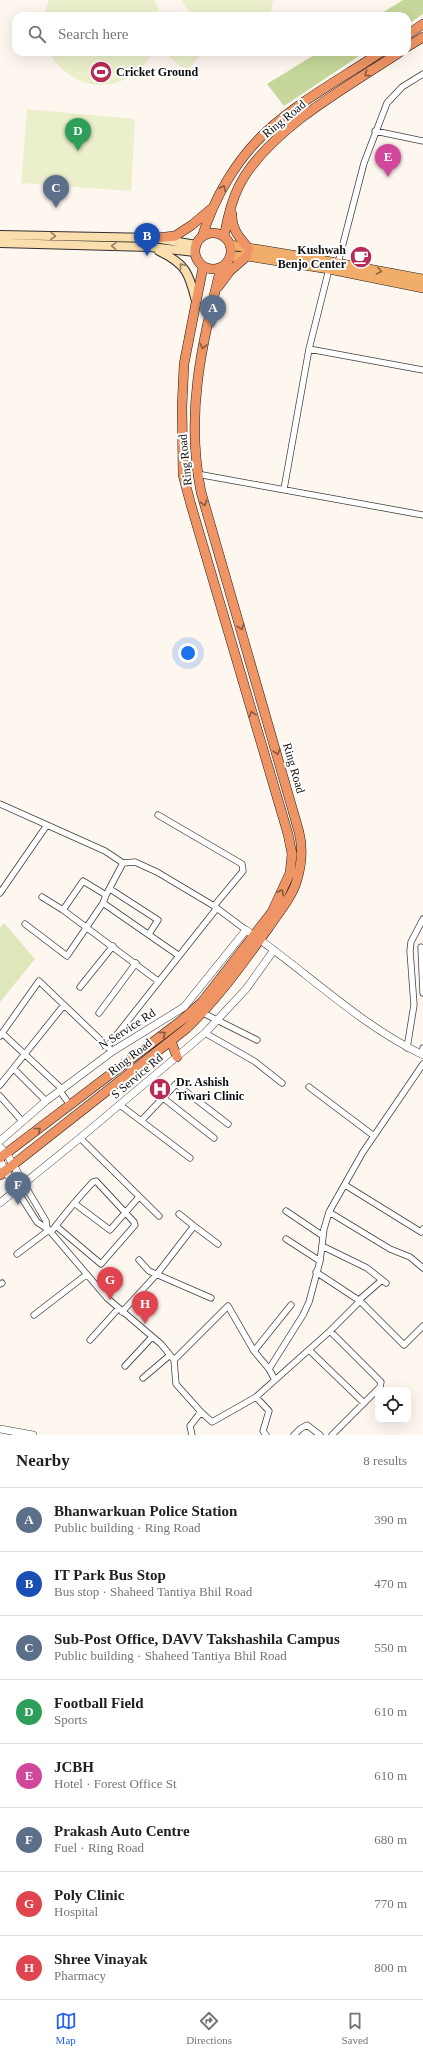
<!DOCTYPE html>
<meta charset="utf-8">
<style>
:root{--surface:#fff;--page:#f6f6f6;--text:#202124;--muted:#757577;--line:#e0e0e0;--accent:#2563eb}
body{margin:0;font-family:"Times New Roman",serif;background:var(--page);color:var(--text)}
.controls{position:absolute;right:12px;bottom:12px;display:grid;overflow:hidden;border-radius:8px;box-shadow:0 4px 16px #0002}
.controls button{width:36px;height:36px;display:grid;place-items:center;padding:0;border:0;border-bottom:1px solid var(--line);background:var(--surface);color:var(--text);font:20px sans-serif}
.you{position:absolute;left:188px;top:653px;width:14px;height:14px;margin:-10px;border:3px solid #fff;border-radius:50%;background:#1a73e8;box-shadow:0 0 0 6px #1a73e833}
.badge{display:grid;place-items:center;width:26px;height:26px;border-radius:50%;background:var(--accent);color:#fff;font-size:13px;font-weight:700}
.pin{position:absolute;translate:-50% -33px;filter:drop-shadow(0 1px 2px #0008)}
.pin::after{content:'';position:absolute;top:21px;width:14px;height:12px;background:inherit;clip-path:polygon(0 0,100% 0,50% 100%)}
.list{margin:0;padding:0;list-style:none}
h2{display:flex;justify-content:space-between;align-items:center;height:52px;margin:0;padding:0 16px;font-size:17px}
h2 small{font-size:13px;font-weight:400;color:var(--muted)}
.list li{display:grid;grid-template-columns:26px 1fr auto;gap:12px;align-items:center;box-sizing:border-box;height:64px;padding:0 16px;border-top:1px solid var(--line)}
.list b{display:block;font-size:15px;white-space:nowrap}
.list p{margin:0;font-size:13px;white-space:nowrap;color:var(--muted)}
.list em{font-size:13px;font-style:normal;color:var(--muted)}
.icon{flex:none;width:22px;height:22px;fill:none;stroke:currentColor;stroke-width:2;stroke-linecap:round;stroke-linejoin:round}
.map{position:relative;flex:none;width:423px;height:1435px;overflow:hidden}
.search{position:absolute;background:var(--surface);box-shadow:0 4px 16px #0002;left:12px;right:12px;top:12px;height:44px;display:flex;align-items:center;gap:10px;box-sizing:border-box;padding:0 14px;border-radius:12px;color:var(--muted);font-size:15px}
.sheet{height:564px;background:var(--surface)}
nav{display:flex;justify-content:space-around;align-items:center;box-sizing:border-box;height:56px;border-top:1px solid var(--line);background:var(--surface);font-size:11px;color:var(--muted)}
nav a{display:grid;justify-items:center;gap:2px}
nav .on{color:var(--accent)}
.map>svg:first-child{display:block}
.green{fill:#dde7ba}
.forest{fill:#c5d79a}
.pitch{fill:#ecefcb}
.lines{fill:none;stroke-linecap:round;stroke-linejoin:round}
.minor-casing{stroke:#404040;stroke-width:7}
.tertiary-casing{stroke:#404040;stroke-width:8}
.secondary-casing{stroke:#2f2f2f;stroke-width:10}
.primary-casing{stroke:#1e1e1e;stroke-width:10}
.trunk-casing{stroke:#1e1e1e;stroke-width:10}
.minor{stroke:#fff;stroke-width:5.5}
.tertiary{stroke:#fff;stroke-width:7}
.secondary{stroke:#fbdead;stroke-width:8}
.primary{stroke:#f1ae6b;stroke-width:9}
.trunk{stroke:#ef9464;stroke-width:9}
.oneway{stroke:#89573d}
.oneway2{stroke:#908065}
.oneway3{stroke:#8a6641}
.labels{text-anchor:middle;stroke-width:4;stroke-linejoin:round;paint-order:stroke}
.poi-label{font-size:12px;font-weight:bold;fill:#0d0d0d;stroke:#fff;text-anchor:start}
.street-label{font-size:12px;fill:#0d0d0d;stroke:#fff}
</style>
<div class="map">
<svg width="423" height="1435" viewBox="0 0 423 1435">
<rect width="100%" height="100%" fill="#fef7ef"/>
<path class="green" d="M4,923l31,36 -35,43v-74z"/>
<path class="forest" d="M403,0h20v14l-16,11v-9h-30z
M319,52h46l-81,54 -17,-22z"/>
<path class="pitch" d="M49,0h105l4,8 1,8h-115z
M181,0h92l-3,16h-77z
M48,52h106c-28,44 -78,44 -106,0z
M171,52h32l-16,19 -19,-15z
M27,109l108,10 -4,72 -110,-8z"/>
<g class="lines">
<g class="minor-casing">
<path id="minor" d="M375,131l48,10
M338,263l26,-100 23,-60 15,-16 21,-13
M309,349l20,-80
M197,474l226,41
M284,489l25,-140 114,21
M0,804l47,21 -47,68
M158,815l84,49 1,7 -29,35
M47,825l58,26 18,12 12,-1 22,10 57,34 32,24
M123,863l-17,32 -23,-14 -20,29 95,71
M110,889l48,31 -9,14
M106,895l-3,8 75,52
M42,897l21,13
M25,924l42,32 36,-53
M421,947l2,46
M80,987l33,-41
M99,1013l37,-50
M203,1013l54,27
M2,1033l60,56
M205,1033l49,28 28,22
M0,1036l39,-55 71,68
M107,1047l110,-139
M407,1048l7,-43 -4,-54 1,-9 12,-23
M422,1054l1,-6
M14,1069l32,32
M0,1085l64,-80
M309,1087l65,49
M60,1091l10,14
M0,1096l22,25
M162,1097l52,41
M120,1105l70,53
M142,1120l34,-36 52,40
M80,1138l79,78
M24,1184l22,37 1,7
M345,1185l76,47 2,-3
M16,1189l21,33 12,8 58,68 54,46 9,11 4,5 2,24 25,28 -11,14 2,9
M74,1203l36,27 29,-33
M286,1211l37,25
M329,1212l61,37 20,8 13,11
M194,1226l24,18
M51,1232c13,-17 27,-34 42,-50l3,-1 38,41 1,3 -34,39 -45,-38
M286,1239l34,22
M322,1246l45,22 19,15
M17,1254l32,-24
M139,1260l10,11 62,27
M0,1284l2,-1
M359,1300l23,-20
M360,1301l44,44 19,-19
M122,1312l35,-38 37,-48 -15,-12
M34,1315l52,-40
M330,1331l51,51 -1,5 -48,48
M90,1340l28,-31
M309,1350l55,53
M254,1351l15,18
M174,1360l54,-54 26,45 37,-46
M125,1366l27,-29
M143,1378l27,-23
M275,1380l-6,-11 34,-54 6,-13 11,-41 4,-32 5,-17 34,-60 60,-88
M256,1397l13,14 -6,20 3,4
M201,1412l11,10 44,-25 74,-66 30,-30 -44,-29
M294,1435l6,-6 7,-4 13,10"/>
</g>
<g class="tertiary-casing">
<path id="tertiary" d="M0,1141l46,-40 67,-50 71,-44 62,-77c59,40 112,94 177,125
M0,1147l7,7 17,30
M0,1161l16,28
M0,1203l80,-65 125,-105 41,-44 28,-39
M0,1429l33,6"/>
</g>
<g class="secondary-casing">
<path id="secondary" d="M0,235l155,3 41,7
M0,243l150,4 45,5
M159,251c27,13 30,22 37,50"/>
</g>
<g class="primary-casing">
<path id="primary" d="M230,245l80,13 113,21
M230,257l17,-1 82,13 94,19"/>
</g>
<g class="trunk-casing">
<path id="trunk" d="M407,35l16,-11
M407,47l16,-10
M232,214c-1,15 8,24 17,35
M195 251a18 18 0 1 1 36 0a18 18 0 1 1-36 0Z
M202,237c12,-39 34,-77 64,-105 33,-31 78,-55 115,-80
M224,237c4,-21 9,-44 22,-63 34,-51 103,-88 154,-122
M155,238l20,-2 17,-11 19,-16
M218,287l12,-16 17,-15
M171,1041l6,16
M0,1158l182,-138 20,-18 70,-90 18,-39 2,-19 -4,-20 -97,-329 -8,-30 -1,-68 2,-43 19,-97
M0,1175l187,-147c31,-30 57,-66 82,-101 10,-15 23,-30 28,-47 5,-17 6,-32 2,-48l-98,-340c-16,-80 1,-147 20,-225"/>
</g>
<use href="#minor" class="minor"/>
<use href="#tertiary" class="tertiary"/>
<use href="#secondary" class="secondary"/>
<use href="#primary" class="primary"/>
<use href="#trunk" class="trunk"/>
</g>
<defs><path id="oneway-chevron" d="M-2-3.5L2.5 0L-2 3.5" fill="none" stroke-width="1.6" stroke-linecap="round" stroke-linejoin="round"/></defs>
<g class="oneway">
<use href="#oneway-chevron" transform="translate(367 74) rotate(146)"/>
<use href="#oneway-chevron" transform="translate(223 188) rotate(-64)"/>
<use href="#oneway-chevron" transform="translate(203 346) rotate(103)"/>
<use href="#oneway-chevron" transform="translate(204 503) rotate(73)"/>
<use href="#oneway-chevron" transform="translate(241 627) rotate(73)"/>
<use href="#oneway-chevron" transform="translate(252 714) rotate(-107)"/>
<use href="#oneway-chevron" transform="translate(277 752) rotate(74)"/>
<use href="#oneway-chevron" transform="translate(281 892) rotate(-64)"/>
<use href="#oneway-chevron" transform="translate(163 1034) rotate(-37)"/>
<use href="#oneway-chevron" transform="translate(38 1130) rotate(-38)"/>
</g>
<g class="oneway2">
<use href="#oneway-chevron" transform="translate(53 236) rotate(2)"/>
<use href="#oneway-chevron" transform="translate(114 246) rotate(-179)"/>
<use href="#oneway-chevron" transform="translate(182 266) rotate(-129)"/>
</g>
<use class="oneway3" href="#oneway-chevron" transform="translate(379 271) rotate(11)"/>
<defs>
<g id="stadium-disc" transform="scale(1.15)"><circle r="9.5" fill="#b72c57" stroke="#fff"/><path d="M0-5a6.5 5 0 1 0 0 10a6.5 5 0 1 0 0-10ZM-3.5-1.8h7v3.6h-7Z" fill="#fff"/></g>
<g id="cafe-disc" transform="scale(1.15)"><circle r="9.5" fill="#b72c57" stroke="#fff"/><path d="M-5.5-4.5H6V0H3Q3 3.5 0 3.5H-2.5Q-5.5 3.5-5.5 0ZM3-3.2v2h1.7v-2ZM-6 4.5H4V6H-6Z" fill="#fff"/></g>
<g id="hospital-disc" transform="scale(1.15)"><circle r="9.5" fill="#b72c57" stroke="#fff"/><path d="M-5-5h3v3.5h4V-5h3V5h-3V1.5h-4V5h-3Z" fill="#fff"/></g>
</defs>
<g fill-rule="evenodd">
<use href="#stadium-disc" x="101" y="72"/>
<use href="#cafe-disc" x="361" y="257"/>
<use href="#hospital-disc" x="160" y="1089"/>
</g>
<g class="labels">
<g class="poi-label">
<text x="116" y="76">Cricket Ground</text>
<text x="346" y="254" text-anchor="end">Kushwah<tspan x="346" dy="14">Benjo Center</tspan></text>
<text x="176" y="1086">Dr. Ashish<tspan x="176" dy="14">Tiwari Clinic</tspan></text>
</g>
<g class="street-label">
<text transform="translate(284 119) rotate(-39)" y="4">Ring Road</text>
<text transform="translate(185 460) rotate(-96)" y="4">Ring Road</text>
<text transform="translate(294 768) rotate(74)" y="4">Ring Road</text>
<text transform="translate(127 1029) rotate(-33)" y="4">N Service Rd</text>
<text transform="translate(130 1057) rotate(-38)" y="4">Ring Road</text>
<text transform="translate(137 1076) rotate(-40)" y="4">S Service Rd</text>
</g>
</g>
</svg>
<div class="controls">
<button><svg class="icon" aria-label="locate" viewBox="0 0 24 24"><circle cx="12" cy="12" r="6"/><path d="M12 2v4M12 18v4M2 12h4M18 12h4"/></svg></button>
</div>
<div class="you"></div>
<div class="pin badge" style="left:213px;top:328px;background:#5c6f8a">A</div>
<div class="pin badge" style="left:147px;top:256px;background:#1a4fb4">B</div>
<div class="pin badge" style="left:56px;top:208px;background:#5c6f8a">C</div>
<div class="pin badge" style="left:78px;top:151px;background:#2e9e5b">D</div>
<div class="pin badge" style="left:388px;top:177px;background:#d1479c">E</div>
<div class="pin badge" style="left:18px;top:1205px;background:#5c6f8a">F</div>
<div class="pin badge" style="left:110px;top:1300px;background:#e0444e">G</div>
<div class="pin badge" style="left:145px;top:1324px;background:#e0444e">H</div>
<div class="search"><svg class="icon" aria-label="search" viewBox="0 0 24 24"><circle cx="10" cy="10" r="6"/><path d="M15 15l6 6"/></svg>Search here</div>
</div>
<section class="sheet">
<h2>Nearby<small>8 results</small></h2>
<ul class="list">
<li><span class="badge" style="background:#5c6f8a">A</span><div><b>Bhanwarkuan Police Station</b><p>Public building · Ring Road</p></div><em>390 m</em></li>
<li><span class="badge" style="background:#1a4fb4">B</span><div><b>IT Park Bus Stop</b><p>Bus stop · Shaheed Tantiya Bhil Road</p></div><em>470 m</em></li>
<li><span class="badge" style="background:#5c6f8a">C</span><div><b>Sub-Post Office, DAVV Takshashila Campus</b><p>Public building · Shaheed Tantiya Bhil Road</p></div><em>550 m</em></li>
<li><span class="badge" style="background:#2e9e5b">D</span><div><b>Football Field</b><p>Sports</p></div><em>610 m</em></li>
<li><span class="badge" style="background:#d1479c">E</span><div><b>JCBH</b><p>Hotel · Forest Office St</p></div><em>610 m</em></li>
<li><span class="badge" style="background:#5c6f8a">F</span><div><b>Prakash Auto Centre</b><p>Fuel · Ring Road</p></div><em>680 m</em></li>
<li><span class="badge" style="background:#e0444e">G</span><div><b>Poly Clinic</b><p>Hospital</p></div><em>770 m</em></li>
<li><span class="badge" style="background:#e0444e">H</span><div><b>Shree Vinayak</b><p>Pharmacy</p></div><em>800 m</em></li>
</ul>
</section>
<nav>
<a class="on"><svg class="icon" aria-label="map" viewBox="0 0 24 24"><path d="M3 6l6-2 6 2 6-2v14l-6 2-6-2-6 2zM9 4v14M15 6v14"/></svg>Map</a>
<a><svg class="icon" aria-label="directions" viewBox="0 0 24 24"><path d="M12 3l9 9-9 9-9-9zM9 14v-3h6M13 9l2 2-2 2"/></svg>Directions</a>
<a><svg class="icon" aria-label="saved" viewBox="0 0 24 24"><path d="M7 4h10v16l-5-4-5 4z"/></svg>Saved</a>
</nav>
